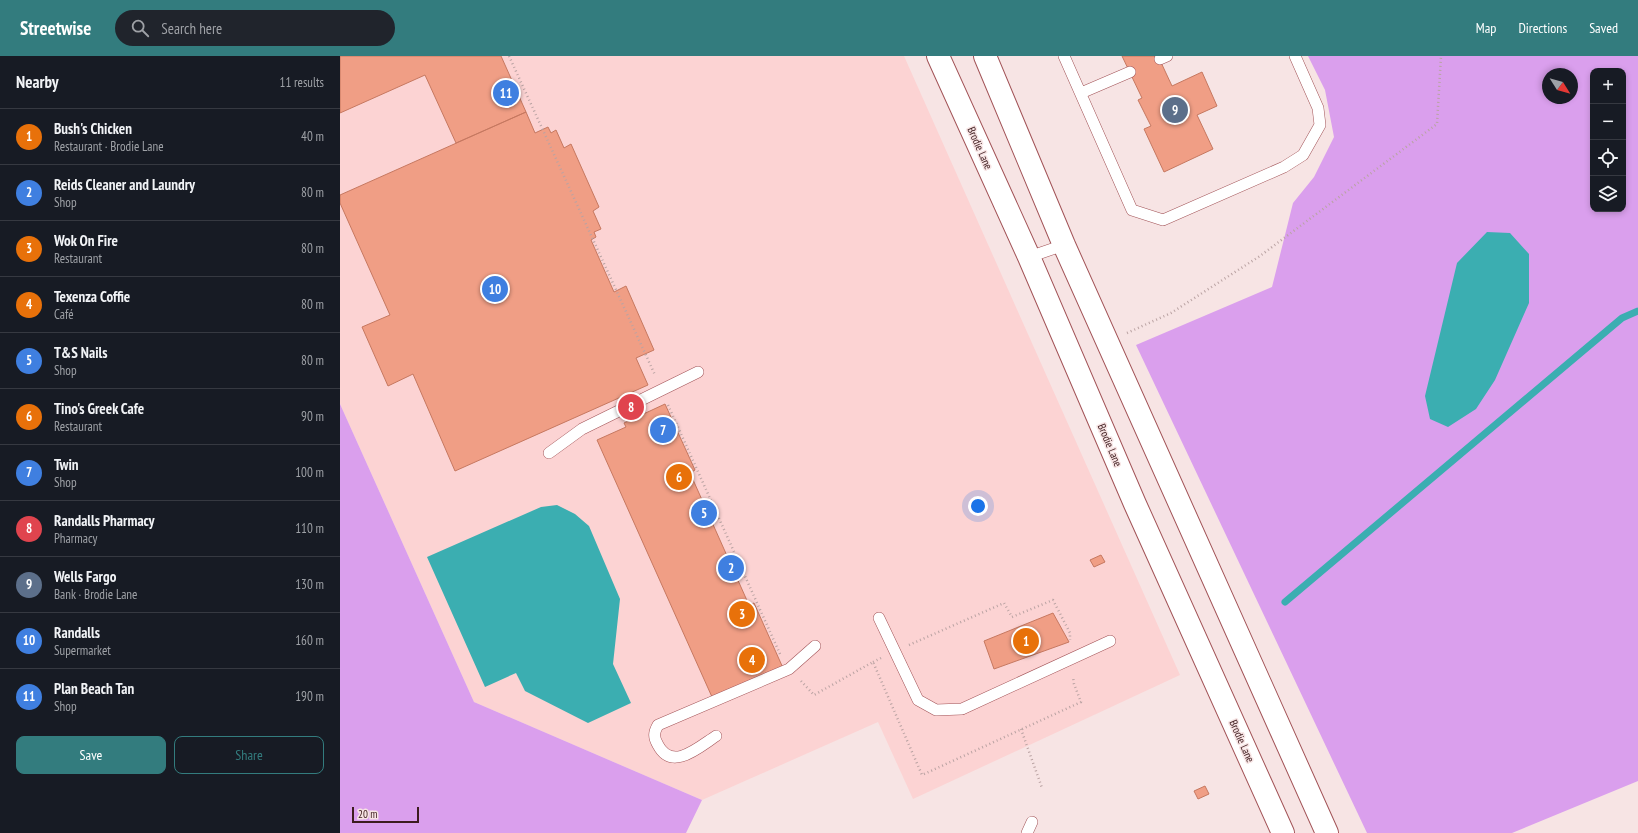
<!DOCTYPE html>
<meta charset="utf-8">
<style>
:root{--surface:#171b24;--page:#20242c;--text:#f1f3f6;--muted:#9ea1a6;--line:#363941;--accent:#337c7e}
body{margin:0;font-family:"PT Sans Narrow",sans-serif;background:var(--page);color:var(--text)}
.controls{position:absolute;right:12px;top:12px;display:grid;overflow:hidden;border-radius:8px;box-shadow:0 2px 6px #0003}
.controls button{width:36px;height:36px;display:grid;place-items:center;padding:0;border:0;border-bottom:1px solid var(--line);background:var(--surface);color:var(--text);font:20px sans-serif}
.compass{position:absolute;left:1202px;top:12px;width:36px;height:36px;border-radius:50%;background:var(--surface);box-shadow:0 2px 6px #0003;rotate:127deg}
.scale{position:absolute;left:12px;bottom:10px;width:67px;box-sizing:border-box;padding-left:4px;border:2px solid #3d1c1e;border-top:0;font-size:11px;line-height:14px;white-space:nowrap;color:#3d1c1e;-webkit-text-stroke:3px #f7e4e4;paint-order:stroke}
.you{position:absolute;left:638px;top:450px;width:14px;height:14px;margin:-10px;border:3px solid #fff;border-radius:50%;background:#1a73e8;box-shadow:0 0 0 6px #1a73e833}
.badge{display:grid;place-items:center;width:26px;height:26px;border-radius:50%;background:var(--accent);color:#fff;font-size:13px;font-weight:700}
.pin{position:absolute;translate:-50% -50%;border:2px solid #fff;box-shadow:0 1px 4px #0006}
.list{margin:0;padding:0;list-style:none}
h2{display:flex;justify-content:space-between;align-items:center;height:52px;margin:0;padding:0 16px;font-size:17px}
h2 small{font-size:13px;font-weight:400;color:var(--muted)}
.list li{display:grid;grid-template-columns:26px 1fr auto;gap:12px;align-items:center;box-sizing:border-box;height:56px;padding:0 16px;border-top:1px solid var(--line)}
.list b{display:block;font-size:15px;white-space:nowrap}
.list p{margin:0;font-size:13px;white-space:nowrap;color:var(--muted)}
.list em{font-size:13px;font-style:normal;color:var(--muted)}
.actions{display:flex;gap:8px;padding:12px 16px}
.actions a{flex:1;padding:9px 0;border:1px solid var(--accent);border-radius:8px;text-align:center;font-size:14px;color:var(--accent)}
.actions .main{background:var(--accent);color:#fff}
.icon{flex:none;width:22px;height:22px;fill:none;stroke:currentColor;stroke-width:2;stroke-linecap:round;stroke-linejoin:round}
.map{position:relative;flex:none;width:1298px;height:777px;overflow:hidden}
header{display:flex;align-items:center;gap:24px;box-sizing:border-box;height:56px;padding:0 20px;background:var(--accent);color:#fff}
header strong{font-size:19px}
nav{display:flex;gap:22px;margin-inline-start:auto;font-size:14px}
.search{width:280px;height:36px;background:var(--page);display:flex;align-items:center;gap:10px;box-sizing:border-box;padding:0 14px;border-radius:22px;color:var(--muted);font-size:15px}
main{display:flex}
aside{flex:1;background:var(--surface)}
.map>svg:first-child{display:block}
.built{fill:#fcd3d3}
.forest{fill:#da9fed;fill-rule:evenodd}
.water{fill:#3baeb1}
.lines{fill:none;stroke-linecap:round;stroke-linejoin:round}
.stream{stroke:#3baeb1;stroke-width:7}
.building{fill:#f09e85;stroke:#c67860}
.lane-casing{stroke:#a25357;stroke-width:12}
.secondary-casing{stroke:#a25357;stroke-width:24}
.path{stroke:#baa3a3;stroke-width:2.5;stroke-dasharray:1 3;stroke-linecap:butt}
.lane{stroke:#fff;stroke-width:11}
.secondary{stroke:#fff;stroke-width:22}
.labels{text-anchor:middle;stroke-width:3;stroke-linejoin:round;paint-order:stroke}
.street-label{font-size:11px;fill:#3d1c1e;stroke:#f7e4e4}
</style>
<header>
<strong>Streetwise</strong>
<div class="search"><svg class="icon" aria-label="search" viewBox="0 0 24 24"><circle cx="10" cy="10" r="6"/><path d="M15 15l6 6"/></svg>Search here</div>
<nav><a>Map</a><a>Directions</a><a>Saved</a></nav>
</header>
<main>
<aside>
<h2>Nearby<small>11 results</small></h2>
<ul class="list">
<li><span class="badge" style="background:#e8710a">1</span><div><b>Bush's Chicken</b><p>Restaurant · Brodie Lane</p></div><em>40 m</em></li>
<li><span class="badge" style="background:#3f7fe0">2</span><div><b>Reids Cleaner and Laundry</b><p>Shop</p></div><em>80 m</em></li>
<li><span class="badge" style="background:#e8710a">3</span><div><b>Wok On Fire</b><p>Restaurant</p></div><em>80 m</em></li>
<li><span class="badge" style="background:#e8710a">4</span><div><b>Texenza Coffie</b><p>Café</p></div><em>80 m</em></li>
<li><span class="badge" style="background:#3f7fe0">5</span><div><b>T&amp;S Nails</b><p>Shop</p></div><em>80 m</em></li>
<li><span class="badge" style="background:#e8710a">6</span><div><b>Tino's Greek Cafe</b><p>Restaurant</p></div><em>90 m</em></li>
<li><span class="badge" style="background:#3f7fe0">7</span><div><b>Twin</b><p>Shop</p></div><em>100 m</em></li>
<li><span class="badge" style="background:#e0444e">8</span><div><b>Randalls Pharmacy</b><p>Pharmacy</p></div><em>110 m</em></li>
<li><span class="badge" style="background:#5c6f8a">9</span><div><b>Wells Fargo</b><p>Bank · Brodie Lane</p></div><em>130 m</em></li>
<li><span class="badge" style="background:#3f7fe0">10</span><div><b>Randalls</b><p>Supermarket</p></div><em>160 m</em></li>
<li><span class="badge" style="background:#3f7fe0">11</span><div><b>Plan Beach Tan</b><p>Shop</p></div><em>190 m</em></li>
</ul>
<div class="actions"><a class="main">Save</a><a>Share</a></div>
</aside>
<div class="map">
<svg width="1298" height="777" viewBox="0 0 1298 777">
<rect width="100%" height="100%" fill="#f7e4e4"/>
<path class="built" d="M0,0h564l276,619 -267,124 -35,-77 -176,78 -228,-98 -134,-298z"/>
<path class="forest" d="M968,0h330v725l-126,52h-145l-231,-488 136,-58 21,-84 21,-26 20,-40 -9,-47zM1253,15h30v138h-30zM1208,18h24v24h-24z
M0,348l134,298 228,98 -16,33h-346z"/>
<path class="water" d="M1147,176l23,1 19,21v49l-34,77 -19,29 -28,18 -18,-8 -5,-23 32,-133z
M217,449l18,9 14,12 31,73 -7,65 18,39 -43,20 -63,-32 -9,-18 -31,14 -58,-130 114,-50z"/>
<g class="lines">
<path class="stream" d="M945,546l337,-284 16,-7"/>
</g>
<path class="building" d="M0,0h161l25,56 -70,31 -31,-68 -85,38z
M782,0h36l14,30 30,-14 15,34 -20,9 16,34 -49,23 -20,-43 7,-3 -13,-26 4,-2z
M186,56l9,21 13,-6 3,6 5,-3 8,18 7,-4 28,63 -6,4 8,18 -7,3 2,5 -5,3 23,52 12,-6 28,64 -18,8 12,27 -193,86 -42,-97 -25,12 -26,-59 28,-12 -50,-112v-8z
M325,348l30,66 -5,3 59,132 5,-2 29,65 -71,29 -115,-257 29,-13 -2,-4z
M761,499l4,7 -11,5 -4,-7z
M713,557l16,29 -75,27 -10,-28z
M865,730l4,8 -11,5 -4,-8z"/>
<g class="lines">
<g class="lane-casing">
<path id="lane" d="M724,0l68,154 31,10 121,-53 19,-12 17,-30 -2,-17 -23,-52
M820,3l7,-3
M741,37l49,-21
M689,201l35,-12
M209,397l33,-24 116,-57
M539,562l39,82 18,10 26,-1 148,-68
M376,680c-17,11 -44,36 -58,9 -5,-8 -4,-13 0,-20l131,-56 26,-23
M687,777l5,-11"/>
</g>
<g class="secondary-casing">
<path id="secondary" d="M598,0l91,201 106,247 148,329
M645,0l79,189 263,588"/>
</g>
<path class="path" d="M169,0l146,319
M787,277l44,-20 89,-57 177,-132 4,-68
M328,349l112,249
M569,589l95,-42 8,14 41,-17 17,33v7
M533,606l8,-4
M461,625l13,14 59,-33 49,113 159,-73 -7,-18 -1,-7
M681,673l21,59"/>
<use href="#lane" class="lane"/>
<use href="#secondary" class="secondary"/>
</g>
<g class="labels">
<g class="street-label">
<text transform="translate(640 92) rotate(66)" y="4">Brodie Lane</text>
<text transform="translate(770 389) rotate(67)" y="4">Brodie Lane</text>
<text transform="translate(902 685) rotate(66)" y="4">Brodie Lane</text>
</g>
</g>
</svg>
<div class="controls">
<button>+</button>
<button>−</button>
<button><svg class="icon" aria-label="locate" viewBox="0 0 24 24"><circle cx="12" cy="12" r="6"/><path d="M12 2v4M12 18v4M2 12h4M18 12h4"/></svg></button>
<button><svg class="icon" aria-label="layers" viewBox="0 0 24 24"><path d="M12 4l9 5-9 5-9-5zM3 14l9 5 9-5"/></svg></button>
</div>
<svg class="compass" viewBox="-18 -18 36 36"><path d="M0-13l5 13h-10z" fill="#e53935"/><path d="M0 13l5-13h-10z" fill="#9ea1a6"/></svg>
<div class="scale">20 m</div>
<div class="you"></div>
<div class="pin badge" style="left:686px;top:585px;background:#e8710a">1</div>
<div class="pin badge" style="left:391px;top:512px;background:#3f7fe0">2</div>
<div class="pin badge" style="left:402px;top:558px;background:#e8710a">3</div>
<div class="pin badge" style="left:412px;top:604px;background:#e8710a">4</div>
<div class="pin badge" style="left:364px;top:457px;background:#3f7fe0">5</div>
<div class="pin badge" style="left:339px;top:421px;background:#e8710a">6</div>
<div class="pin badge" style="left:323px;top:374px;background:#3f7fe0">7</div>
<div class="pin badge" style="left:291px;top:351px;background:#e0444e">8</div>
<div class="pin badge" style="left:835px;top:54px;background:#5c6f8a">9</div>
<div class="pin badge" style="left:155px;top:233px;background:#3f7fe0">10</div>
<div class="pin badge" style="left:166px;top:37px;background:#3f7fe0">11</div>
</div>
</main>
